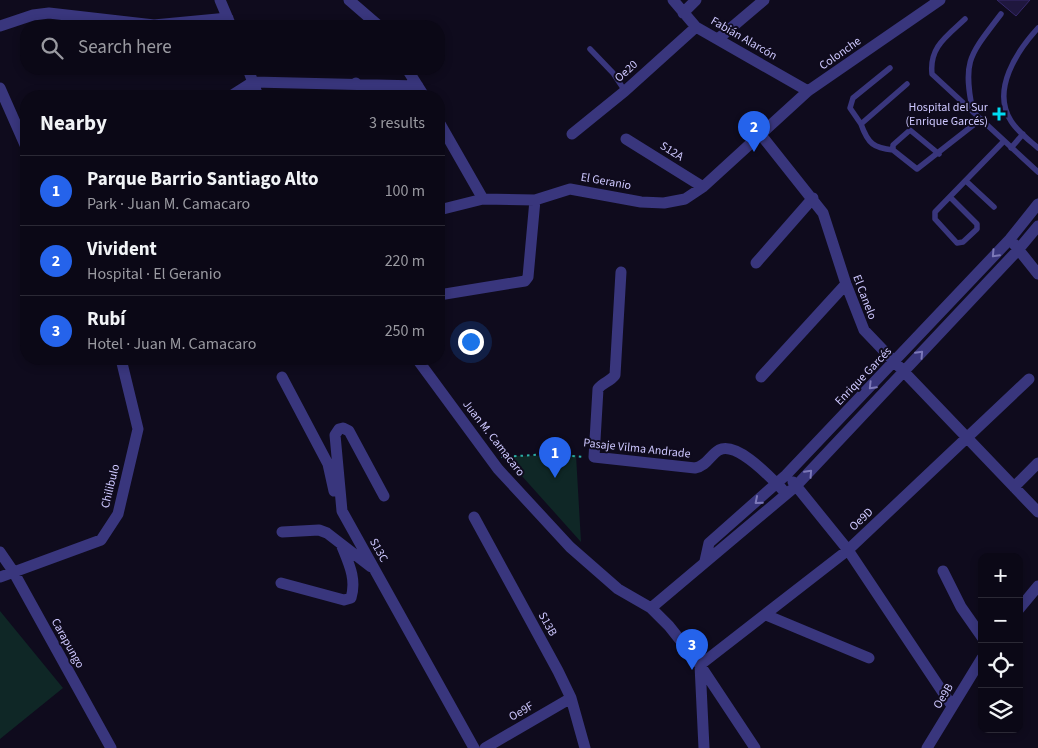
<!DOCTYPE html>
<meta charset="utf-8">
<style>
:root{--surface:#0b0816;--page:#191623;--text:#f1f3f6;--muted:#9a9aa1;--line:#2b2935;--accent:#2563eb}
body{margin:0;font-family:"Source Sans 3",sans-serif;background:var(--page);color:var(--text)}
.controls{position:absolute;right:15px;bottom:15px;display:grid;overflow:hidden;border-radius:10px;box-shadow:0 2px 8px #0003}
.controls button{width:45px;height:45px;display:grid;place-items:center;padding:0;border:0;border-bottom:1px solid var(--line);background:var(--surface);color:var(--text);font:25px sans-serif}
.you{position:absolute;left:470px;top:341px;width:18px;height:18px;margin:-12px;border:4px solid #fff;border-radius:50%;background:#1a73e8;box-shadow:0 0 0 8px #1a73e833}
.badge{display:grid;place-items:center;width:32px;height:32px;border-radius:50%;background:var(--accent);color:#fff;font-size:16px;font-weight:700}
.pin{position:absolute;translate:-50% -41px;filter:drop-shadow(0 1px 2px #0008)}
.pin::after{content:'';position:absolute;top:26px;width:18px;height:15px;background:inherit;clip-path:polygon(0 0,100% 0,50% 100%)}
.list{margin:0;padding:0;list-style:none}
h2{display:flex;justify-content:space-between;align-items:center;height:65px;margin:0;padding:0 20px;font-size:21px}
h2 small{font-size:16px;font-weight:400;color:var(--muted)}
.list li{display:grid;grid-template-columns:32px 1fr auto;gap:15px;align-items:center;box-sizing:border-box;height:70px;padding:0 20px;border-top:1px solid var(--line)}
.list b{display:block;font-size:19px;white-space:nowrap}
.list p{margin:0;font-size:16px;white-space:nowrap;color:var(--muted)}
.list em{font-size:16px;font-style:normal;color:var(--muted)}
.icon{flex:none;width:28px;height:28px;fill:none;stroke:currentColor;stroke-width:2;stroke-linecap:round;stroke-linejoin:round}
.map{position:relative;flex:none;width:1038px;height:748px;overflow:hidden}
.search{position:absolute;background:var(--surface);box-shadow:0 2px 8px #0003;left:20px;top:20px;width:425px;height:55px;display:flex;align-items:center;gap:12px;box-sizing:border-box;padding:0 18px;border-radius:20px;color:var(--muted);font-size:19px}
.panel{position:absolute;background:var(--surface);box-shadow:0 2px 8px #0003;left:20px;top:90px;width:425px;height:275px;border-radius:20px}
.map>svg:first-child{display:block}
.green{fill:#0f2726}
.building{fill:#1f173e;stroke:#36296b}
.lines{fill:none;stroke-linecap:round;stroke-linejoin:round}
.path{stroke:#2cafa7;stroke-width:2;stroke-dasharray:2.5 4;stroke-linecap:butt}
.service{stroke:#39367d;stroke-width:5.5}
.minor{stroke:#39367d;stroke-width:11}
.oneway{stroke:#7c78b8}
.poi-dot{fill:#00dbf3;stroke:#0f0b1d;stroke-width:2}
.labels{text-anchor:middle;stroke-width:4;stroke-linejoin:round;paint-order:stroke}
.street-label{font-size:12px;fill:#cec8ff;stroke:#0f0b1d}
.poi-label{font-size:12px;fill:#cec8ff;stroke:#0f0b1d;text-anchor:end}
</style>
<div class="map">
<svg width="1038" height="748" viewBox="0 0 1038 748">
<rect width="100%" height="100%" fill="#0f0b1d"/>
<path class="green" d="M576,455l5,87 -77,-86z
M0,611l63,77 -63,51z"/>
<path class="building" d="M997,0h33l-14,16z"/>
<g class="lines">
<path class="path" d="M501,457l49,-3 34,3"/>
<path class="service" d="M965,19c-18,17 -36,28 -33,55l106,98
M1038,28c-21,23 -47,62 -27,93 6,10 18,19 27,27
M590,49l23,24 12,18
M973,112c-11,-52 -3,-57 28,-98
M861,124l-11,-16 3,-10 37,-30
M1011,148l12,-14
M893,150c-19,-2 -25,-6 -32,-26l46,-40
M939,154l-29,-24 -17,15v5l24,19 64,-50
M966,181l28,26
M951,198l26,26v5l-14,13 -6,1 -22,-24v-7l69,-71"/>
<path class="minor" d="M220,0l11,26
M349,0l30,26
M673,0l23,27 112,64
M683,13l13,-13
M0,26l33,-11 16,-2 105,12 74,-7
M718,39l46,-39
M248,69l10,27
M407,69l17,27
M356,83l4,13
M0,88l26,59
M231,96l22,-14 165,4
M439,122l44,77 52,1 35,-11 71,13 23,1 21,-4 18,-12 105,-96 132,-91
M572,134l53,-43 71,-64
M761,135l62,78 23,71 18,46 174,182
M626,139l77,48
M439,210l44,-11
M1014,244l24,30
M756,263l57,-65
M621,272l-6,103c-5,7 -12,7 -17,14l-4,68 101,11c12,-2 15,-13 24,-18 18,-9 51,27 63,39
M439,295l86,-14 3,-4 7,-77
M417,359l81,110 72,78 48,42 33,19 18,18 31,39 55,83
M282,377l46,87 6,27
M761,377l85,-93
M793,482l55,68 104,156
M1014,487l24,-24
M384,496l-35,-65 -6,-3 -4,1 -4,6 7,76 132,237
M474,517l84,154 13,27 14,50
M282,532l37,-2 8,3 44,34
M0,552l13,19 98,177
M705,561l4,-18 77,-68 224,-236 28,-35
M943,571l18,36 21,30
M0,577l101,-37 17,-26 20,-85 -17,-70
M281,583l63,17 7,-2c6,-20 -3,-36 -10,-54
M651,608l145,-122 222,-236 20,-24
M1019,609l19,-23
M766,615l103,43
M485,748l86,-50
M704,748l-4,-83 148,-115 181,-171
M927,748l55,-90"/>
</g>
<defs><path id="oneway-chevron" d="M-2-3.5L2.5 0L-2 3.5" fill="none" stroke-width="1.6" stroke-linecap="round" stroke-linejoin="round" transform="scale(1.25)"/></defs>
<g class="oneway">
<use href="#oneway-chevron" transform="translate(995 254) rotate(133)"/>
<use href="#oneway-chevron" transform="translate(920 354) rotate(-47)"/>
<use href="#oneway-chevron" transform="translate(872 386) rotate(134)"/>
<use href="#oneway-chevron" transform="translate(809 473) rotate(-47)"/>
<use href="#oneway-chevron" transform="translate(758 501) rotate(139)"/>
</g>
<path class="poi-dot" d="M996.5 106.5h5v5h5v5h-5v5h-5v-5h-5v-5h5z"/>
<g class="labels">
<g class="street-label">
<text transform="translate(744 38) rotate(30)" y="4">Fabián Alarcón</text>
<text transform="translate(840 53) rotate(-35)" y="4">Colonche</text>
<text transform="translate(626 71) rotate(-42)" y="4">Oe20</text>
<text transform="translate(672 151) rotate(32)" y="4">S12A</text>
<text transform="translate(606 181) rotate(10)" y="4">El Geranio</text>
<text transform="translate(865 297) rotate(69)" y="4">El Canelo</text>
<text transform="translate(863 376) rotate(-46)" y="4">Enrique Garcés</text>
<text transform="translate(494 438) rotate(52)" y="4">Juan M. Camacaro</text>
<text transform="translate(637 448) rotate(6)" y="4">Pasaje Vilma Andrade</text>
<text transform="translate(110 486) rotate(-76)" y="4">Chilibulo</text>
<text transform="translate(861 519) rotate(-43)" y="4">Oe9D</text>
<text transform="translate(379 550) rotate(61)" y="4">S13C</text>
<text transform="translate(548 624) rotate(61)" y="4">S13B</text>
<text transform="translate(68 643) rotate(61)" y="4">Carapungo</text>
<text transform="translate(943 696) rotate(-59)" y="4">Oe9B</text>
<text transform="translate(521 711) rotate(-30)" y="4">Oe9F</text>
</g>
<g class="poi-label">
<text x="988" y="111">Hospital del Sur<tspan x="988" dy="14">(Enrique Garcés)</tspan></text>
</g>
</g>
</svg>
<div class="controls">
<button>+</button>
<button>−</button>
<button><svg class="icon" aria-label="locate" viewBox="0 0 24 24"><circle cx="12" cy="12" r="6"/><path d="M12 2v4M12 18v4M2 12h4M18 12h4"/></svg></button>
<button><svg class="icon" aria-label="layers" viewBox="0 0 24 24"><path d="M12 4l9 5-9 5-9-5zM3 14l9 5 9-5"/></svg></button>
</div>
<div class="you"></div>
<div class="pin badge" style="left:555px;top:478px">1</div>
<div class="pin badge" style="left:754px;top:152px">2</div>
<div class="pin badge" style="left:692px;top:670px">3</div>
<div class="search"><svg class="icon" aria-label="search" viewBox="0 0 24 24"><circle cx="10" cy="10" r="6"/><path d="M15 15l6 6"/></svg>Search here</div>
<section class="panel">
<h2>Nearby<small>3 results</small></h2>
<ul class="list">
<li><span class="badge">1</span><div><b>Parque Barrio Santiago Alto</b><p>Park · Juan M. Camacaro</p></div><em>100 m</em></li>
<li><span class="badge">2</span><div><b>Vivident</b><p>Hospital · El Geranio</p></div><em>220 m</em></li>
<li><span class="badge">3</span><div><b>Rubí</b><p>Hotel · Juan M. Camacaro</p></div><em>250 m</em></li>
</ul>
</section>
</div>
